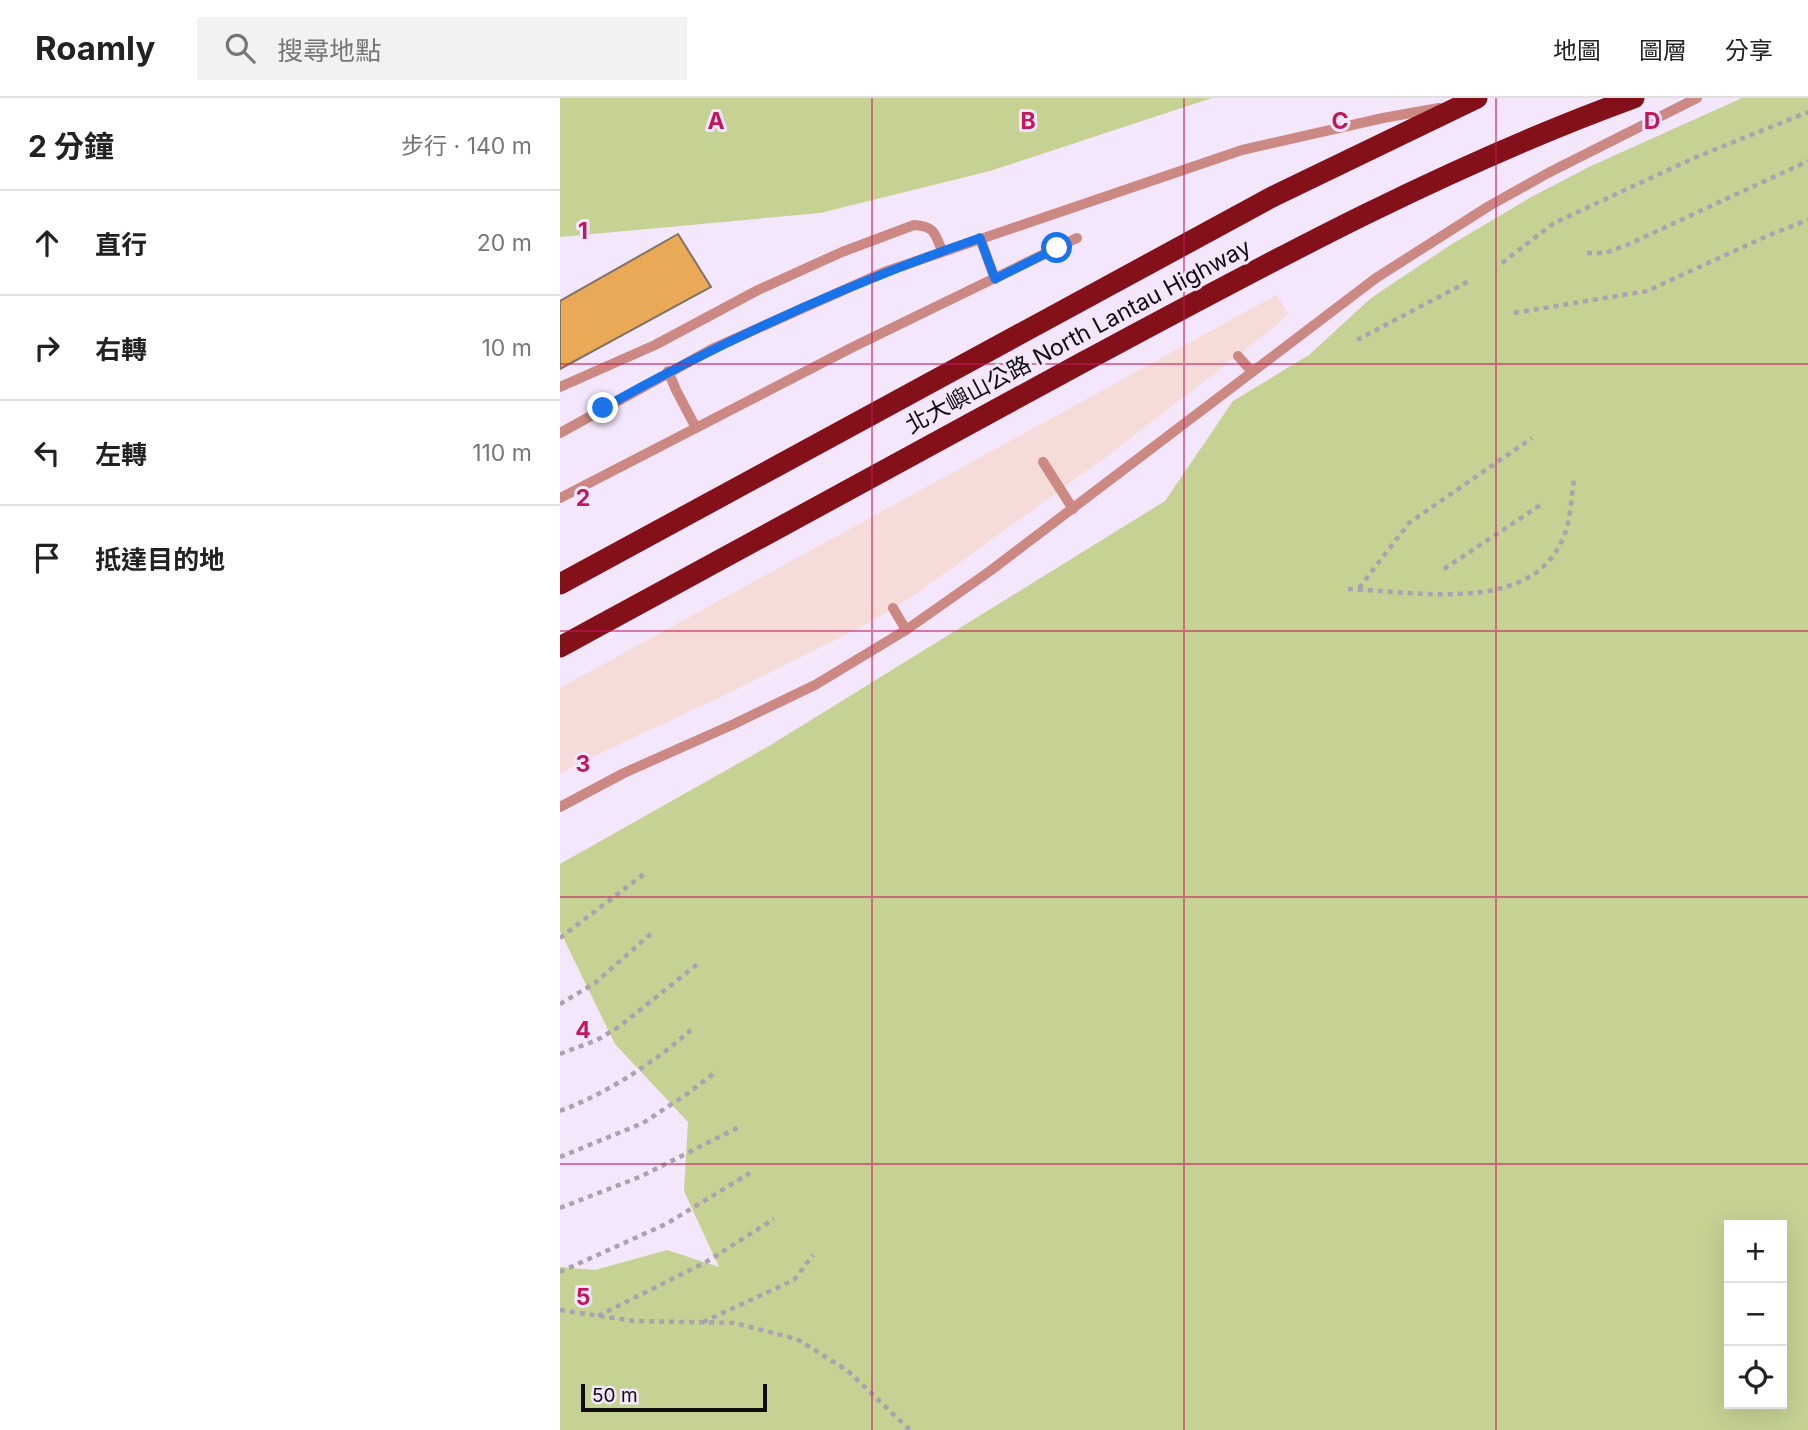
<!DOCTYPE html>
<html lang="zh-TW">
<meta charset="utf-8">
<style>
:root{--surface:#fff;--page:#f2f2f2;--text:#222;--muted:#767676;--line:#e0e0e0}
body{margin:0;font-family:Inter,"Noto Sans TC",sans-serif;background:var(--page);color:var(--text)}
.controls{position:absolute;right:21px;bottom:21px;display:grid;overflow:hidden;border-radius:0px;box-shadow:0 7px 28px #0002}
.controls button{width:63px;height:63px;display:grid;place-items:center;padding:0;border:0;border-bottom:2px solid var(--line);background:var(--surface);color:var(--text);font:35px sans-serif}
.scale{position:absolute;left:21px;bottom:18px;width:186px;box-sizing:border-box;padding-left:7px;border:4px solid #100c12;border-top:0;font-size:19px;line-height:24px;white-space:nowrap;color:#100c12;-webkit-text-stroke:5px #f4e7fb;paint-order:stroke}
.stop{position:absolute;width:21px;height:21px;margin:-16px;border:5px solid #1a73e8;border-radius:50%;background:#fff}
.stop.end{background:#1a73e8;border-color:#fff;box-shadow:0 2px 7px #0008}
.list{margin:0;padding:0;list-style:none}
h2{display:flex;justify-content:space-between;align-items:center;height:91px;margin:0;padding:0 28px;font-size:30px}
h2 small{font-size:23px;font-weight:400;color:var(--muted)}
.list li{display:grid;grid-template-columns:46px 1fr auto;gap:21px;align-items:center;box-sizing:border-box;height:105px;padding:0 28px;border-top:2px solid var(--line)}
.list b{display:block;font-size:26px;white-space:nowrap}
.list em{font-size:23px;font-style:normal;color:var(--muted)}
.icon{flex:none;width:38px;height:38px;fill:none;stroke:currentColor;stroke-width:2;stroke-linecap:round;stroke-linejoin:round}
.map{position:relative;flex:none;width:1248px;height:1332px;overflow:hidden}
header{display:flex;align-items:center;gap:42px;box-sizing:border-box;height:98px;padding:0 35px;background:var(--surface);border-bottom:2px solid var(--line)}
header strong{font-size:33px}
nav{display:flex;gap:38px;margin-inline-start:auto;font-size:24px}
.search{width:490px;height:63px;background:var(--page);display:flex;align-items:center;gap:18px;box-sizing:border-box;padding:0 24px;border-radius:0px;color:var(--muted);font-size:26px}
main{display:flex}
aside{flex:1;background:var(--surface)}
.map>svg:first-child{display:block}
.industrial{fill:#f6dcd9}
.green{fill:#c6d194;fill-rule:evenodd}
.building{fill:#eaa957;stroke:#827363;stroke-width:2}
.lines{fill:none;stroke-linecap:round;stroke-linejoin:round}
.path{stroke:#aba1b0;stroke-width:4.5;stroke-dasharray:5 5;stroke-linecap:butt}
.service{stroke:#cc8984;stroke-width:10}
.motorway{stroke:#84101a;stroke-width:21}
.route{stroke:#1a73e8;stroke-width:9}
.grid{fill:none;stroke:#c2185b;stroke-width:2;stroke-opacity:0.55}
.labels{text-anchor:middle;stroke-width:6;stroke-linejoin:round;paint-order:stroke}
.street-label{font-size:23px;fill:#100c12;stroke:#f4e7fb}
.grid-label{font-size:23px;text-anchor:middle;font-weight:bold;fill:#c2185b;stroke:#f4e7fb;stroke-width:6;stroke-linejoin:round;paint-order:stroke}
</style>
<header>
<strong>Roamly</strong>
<div class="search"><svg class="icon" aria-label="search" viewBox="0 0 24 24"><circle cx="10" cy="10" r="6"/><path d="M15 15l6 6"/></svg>搜尋地點</div>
<nav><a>地圖</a><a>圖層</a><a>分享</a></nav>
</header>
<main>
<aside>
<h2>2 分鐘<small>步行 · 140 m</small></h2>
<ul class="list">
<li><svg class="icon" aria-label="ahead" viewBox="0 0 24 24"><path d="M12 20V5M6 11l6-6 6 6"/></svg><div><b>直行</b></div><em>20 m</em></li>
<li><svg class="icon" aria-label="right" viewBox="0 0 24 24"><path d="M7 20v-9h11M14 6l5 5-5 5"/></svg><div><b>右轉</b></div><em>10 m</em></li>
<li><svg class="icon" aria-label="left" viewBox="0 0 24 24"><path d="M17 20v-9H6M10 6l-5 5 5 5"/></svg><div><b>左轉</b></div><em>110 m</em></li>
<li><svg class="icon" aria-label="arrive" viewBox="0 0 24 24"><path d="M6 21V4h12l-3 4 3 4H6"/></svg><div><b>抵達目的地</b></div></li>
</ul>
</aside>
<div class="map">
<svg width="1248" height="1332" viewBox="0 0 1248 1332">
<rect width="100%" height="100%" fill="#f4e7fb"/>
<path class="industrial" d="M716,197l13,19 -17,15 -166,128 -187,135 -50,31 -142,71 -150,70 -17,10v-86z"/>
<path class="green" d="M0,0h652l-222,73 -170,42 -260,24z
M1182,0h66v1332h-1248v-163l35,3 72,-20 52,17 -35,-76 4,-69 -73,-78 -55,-113v-67l209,-118 396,-245 68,-100 76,-46 62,-57 81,-54 81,-48 58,-30zM1169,1127h53v179h-53z"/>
<path class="building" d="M118,136l33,53 -151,82v-68z"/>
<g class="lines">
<path class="path" d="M1027,155h18l22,-8 181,-84
M942,165l52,-40 140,-65 114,-46
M954,215l133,-22 120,-55 41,-16
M797,242l112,-59
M884,471l98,-65
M799,490l50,-65 123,-85
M788,491c66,2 183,27 215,-51 8,-17 8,-40 11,-58
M0,840l84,-64
M0,906l35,-21 59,-52
M0,956l37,-14 23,-14 80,-64
M0,1013c48,-18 93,-48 131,-81
M0,1059l83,-34 44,-29 30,-23
M0,1110l82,-32 99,-50
M0,1174l106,-48 84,-51
M0,1212l74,11 100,2 63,16 51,32 62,59
M38,1218l108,-54 68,-43
M143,1224l91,-42 19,-25"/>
<path class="service" d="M420,140l15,41
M678,258l14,16
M108,273l8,19 20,38
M0,289l95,-42 103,-55 84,-38 72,-27c20,1 21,8 28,26
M0,335l154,-85 170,-76 358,-122 141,-32 56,-10
M483,364l30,47
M0,400l293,-151 224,-109
M333,510l13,22
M0,709l64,-34 110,-49 81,-39 91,-55 84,-59 386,-293 113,-72 59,-33 149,-75"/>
<path class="motorway" d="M0,486l712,-387 205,-99
M0,549c175,-97 351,-192 527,-287 179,-96 357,-193 547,-262"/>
</g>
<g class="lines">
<path class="route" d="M43,310c121,-68 246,-125 377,-170l15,41 62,-31"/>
</g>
<path class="grid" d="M312,0v1332M624,0v1332M936,0v1332M0,266h1248M0,533h1248M0,799h1248M0,1066h1248"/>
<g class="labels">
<g class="street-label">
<text transform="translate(518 238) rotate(-28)" y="8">北大嶼山公路 North Lantau Highway</text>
</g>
</g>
<g class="grid-label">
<text x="156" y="31">A</text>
<text x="468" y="31">B</text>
<text x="780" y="31">C</text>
<text x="1092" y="31">D</text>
<text x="23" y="141">1</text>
<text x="23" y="408">2</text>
<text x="23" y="674">3</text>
<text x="23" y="940">4</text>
<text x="23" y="1207">5</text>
</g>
</svg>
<div class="controls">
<button>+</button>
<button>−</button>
<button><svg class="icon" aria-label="locate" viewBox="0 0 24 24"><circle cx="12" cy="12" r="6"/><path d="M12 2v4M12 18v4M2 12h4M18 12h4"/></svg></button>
</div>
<div class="scale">50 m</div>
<div class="stop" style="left:497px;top:150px"></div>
<div class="stop end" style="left:43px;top:310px"></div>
</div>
</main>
